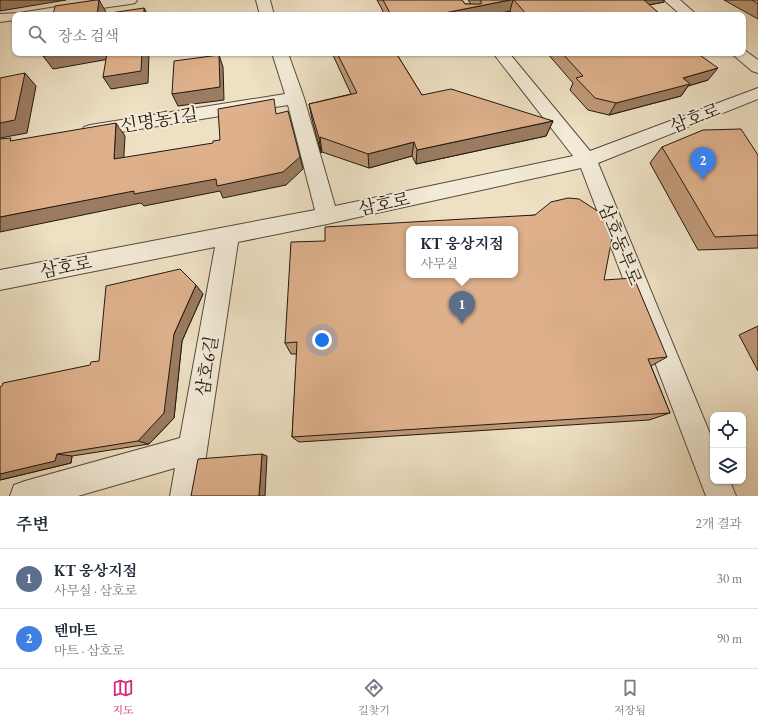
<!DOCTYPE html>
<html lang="ko">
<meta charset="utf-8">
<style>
:root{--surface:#fff;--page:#f6f6f7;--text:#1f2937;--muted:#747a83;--line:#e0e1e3;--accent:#db2777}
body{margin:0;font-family:"EB Garamond","Noto Serif KR",serif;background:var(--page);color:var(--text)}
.controls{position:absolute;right:12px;bottom:12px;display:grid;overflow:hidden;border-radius:8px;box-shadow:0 1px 3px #0004}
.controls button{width:36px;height:36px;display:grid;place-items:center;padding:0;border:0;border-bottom:1px solid var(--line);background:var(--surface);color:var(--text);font:20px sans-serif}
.you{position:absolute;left:322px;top:340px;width:14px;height:14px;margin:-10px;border:3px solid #fff;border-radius:50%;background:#1a73e8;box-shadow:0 0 0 6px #1a73e833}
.badge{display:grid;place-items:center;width:26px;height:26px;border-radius:50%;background:var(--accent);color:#fff;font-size:13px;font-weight:700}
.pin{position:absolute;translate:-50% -33px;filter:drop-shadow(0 1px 2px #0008)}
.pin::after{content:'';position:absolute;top:21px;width:14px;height:12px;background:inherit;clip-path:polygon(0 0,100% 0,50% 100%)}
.popup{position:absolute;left:406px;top:226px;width:112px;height:52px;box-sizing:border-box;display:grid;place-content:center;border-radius:8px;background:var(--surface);filter:drop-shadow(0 1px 3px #0005);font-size:13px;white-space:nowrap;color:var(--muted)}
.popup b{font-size:15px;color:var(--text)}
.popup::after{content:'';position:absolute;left:50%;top:100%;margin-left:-8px;border:8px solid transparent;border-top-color:var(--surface)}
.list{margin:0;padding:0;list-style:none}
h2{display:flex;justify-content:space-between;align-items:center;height:52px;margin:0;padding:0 16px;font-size:17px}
h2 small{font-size:13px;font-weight:400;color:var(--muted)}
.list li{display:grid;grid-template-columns:26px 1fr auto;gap:12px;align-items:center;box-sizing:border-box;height:60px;padding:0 16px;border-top:1px solid var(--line)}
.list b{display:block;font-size:15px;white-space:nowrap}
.list p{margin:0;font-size:13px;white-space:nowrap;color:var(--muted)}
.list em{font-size:13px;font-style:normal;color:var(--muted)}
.icon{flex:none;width:22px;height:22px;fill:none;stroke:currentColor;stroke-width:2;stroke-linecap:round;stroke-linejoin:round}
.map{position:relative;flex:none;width:758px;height:496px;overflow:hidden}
.search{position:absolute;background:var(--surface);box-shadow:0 1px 3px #0004;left:12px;right:12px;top:12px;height:44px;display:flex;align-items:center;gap:10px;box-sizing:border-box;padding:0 14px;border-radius:8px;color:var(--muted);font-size:15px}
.sheet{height:172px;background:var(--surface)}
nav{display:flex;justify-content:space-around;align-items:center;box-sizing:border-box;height:56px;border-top:1px solid var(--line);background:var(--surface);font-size:11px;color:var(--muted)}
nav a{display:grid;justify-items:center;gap:2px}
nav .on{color:var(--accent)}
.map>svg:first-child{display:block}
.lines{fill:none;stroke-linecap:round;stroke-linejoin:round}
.minor-casing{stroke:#554a3c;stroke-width:2}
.minor{fill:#f3ebd8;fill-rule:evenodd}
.wall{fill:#bf9878;stroke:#22180f}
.shaded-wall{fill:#9b7c62;stroke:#22180f}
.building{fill:#deb18c;stroke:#22180f;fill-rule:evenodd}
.labels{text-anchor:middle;stroke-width:4;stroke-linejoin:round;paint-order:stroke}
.street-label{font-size:18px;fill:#22180f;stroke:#f3ebd8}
</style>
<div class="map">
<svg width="758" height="496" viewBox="0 0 758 496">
<rect width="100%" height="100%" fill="#ede0c3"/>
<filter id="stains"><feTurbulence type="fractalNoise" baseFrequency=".005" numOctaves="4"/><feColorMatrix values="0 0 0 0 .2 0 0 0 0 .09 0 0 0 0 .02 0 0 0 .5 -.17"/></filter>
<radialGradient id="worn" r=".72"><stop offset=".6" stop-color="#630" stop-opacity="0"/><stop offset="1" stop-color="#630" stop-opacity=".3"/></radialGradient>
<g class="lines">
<g class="minor-casing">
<path id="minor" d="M101,0h36l-2,3 -5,1 -76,11h-39v5l-15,2v-8l19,-1z
M256,0h14l4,15h-14z
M664,0h16l17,15h-16z
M743,49l15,11v13l-6,-2 -21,-18h12z
M272,53h16l16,45 31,108 238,-50 -80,-103h16l81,98 168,-63v11l-160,64 115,278v40h17l6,15h-30l-125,-328 -254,56 -89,18 -38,254h-30l5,-28 -97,28h-68l4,-11 11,-4 155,-43 35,-191 -215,43v-20l315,-60 -27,-105 -198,32 -6,-2 -3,-4 3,-4 6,-2 195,-31z"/>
</g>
<use href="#minor" class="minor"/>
</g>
<path class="wall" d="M377,0h85l3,4h6l-3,-4h196v2l-15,3 12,10h-148l-3,-4 -18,4h-107z
M724,0h34v19z
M332,53h64l26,42 131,26 -7,15 -130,28 -4,-8 -43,12 -47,-16 -1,1 -9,-34 -3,-15 42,-10z
M547,53h150l11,27 -20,6 -7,10 -72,19 -21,-5 -18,-20 3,-7z
M662,147l96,8v93l-60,2 -48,-87z
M535,215l69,65 63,77 -16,9 19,47 -21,7 -350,22 -7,-5 5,-83h-6l-6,-11 40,-102z
M203,294l-21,47 -8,77 -25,26 -77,12 -1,7 -71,17 99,-119z
M758,326v45l-19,-36z"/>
<path class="shaded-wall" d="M0,0h66l-66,11z
M99,0l7,12 -1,3h-8z
M510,0h3l-3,11 -18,4h-58z
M637,0h27v2l-31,6z
M144,8l4,7h-4z
M64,53h48l3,5 -62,11 -10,-13z
M142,53h7l-1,30 -37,6 -8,-12z
M219,55l4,12 1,33 -46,6 -6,-12z
M718,68l-10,12 -20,6 -7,10 -72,19 7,-12 67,-25z
M25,73l11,13 -9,47 -27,5v-15z
M553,121l-7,15 -130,28 1,-14z
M116,123l9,13 -2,36 -9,-13z
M320,137l2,15 -1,1 -2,-15z
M414,142l-2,14 -43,12 -1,-14z
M300,157l3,12 -17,16 -63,13 -3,-7 -76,15 -3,-3 -141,29v-15z
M196,285l7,9 -21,47 -8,77 -25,26 -11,-3 36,-107z
M57,454l15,2 -1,7 -71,17v-6z
M262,454l5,2 -2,40h-6z"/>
<path class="building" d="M96,0h3l-2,15 47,-7v7h-91l2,-9z
M383,0h79l3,4h15l2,-1 -2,-3h30l-76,15h-43z
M514,0h130l17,15h-134z
M752,0h6v4z
M44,53h20l-21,3z
M107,53h35l-1,18 -38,6z
M337,53h59l26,42 29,-6 102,32 -136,29 -3,-8 -46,12 -48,-17 -1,1 -10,-34 48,-11z
M562,53h135l21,15 -35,10 7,6 -74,19 -21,-5 -19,-20 7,-2z
M219,55l1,32 -48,7 2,-33z
M25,73l-10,47 -15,3v-45z
M274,99l2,15 12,-3 12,46 -17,15 -66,14 -1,-7 -82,15v-3l-134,26v-78l11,-1 -1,3 106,-18 -2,36 99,-16v-2l7,-1 -2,-31z
M741,129l17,26v80l-43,2 -53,-90 41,-17z
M568,198l11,1 20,13 10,13 3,13 -8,42 30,-2 33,79 -19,2 22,54 -378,24 5,-95 -12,1 6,-101 34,-1v-14l210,-12 16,-13zM409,229h106v46h-106z
M180,269l16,16 -22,49 -10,79 -26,28 -81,13 -2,7 -55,13v-87l2,-1 1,-3 87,-18 1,-3 8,-1 7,-75z
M262,454l-3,42h-68l7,-37z"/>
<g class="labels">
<g class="street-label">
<text transform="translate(695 118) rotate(-21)" y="6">삼호로</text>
<text transform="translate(159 120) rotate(-9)" y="6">신명동1길</text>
<text transform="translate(384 204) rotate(-12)" y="6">삼호로</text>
<text transform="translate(620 244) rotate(68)" y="6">삼호동부로</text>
<text transform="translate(66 267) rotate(-11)" y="6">삼호로</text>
<text transform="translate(207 366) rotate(-81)" y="6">삼호6길</text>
</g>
</g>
<rect width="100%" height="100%" filter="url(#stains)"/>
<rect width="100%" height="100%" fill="url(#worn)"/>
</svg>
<div class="controls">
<button><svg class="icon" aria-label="locate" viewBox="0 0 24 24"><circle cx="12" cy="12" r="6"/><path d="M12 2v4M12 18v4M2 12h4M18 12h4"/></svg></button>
<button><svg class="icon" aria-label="layers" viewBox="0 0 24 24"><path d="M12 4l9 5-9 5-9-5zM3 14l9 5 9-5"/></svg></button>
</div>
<div class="you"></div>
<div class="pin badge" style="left:462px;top:324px;background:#5c6f8a">1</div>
<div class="popup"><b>KT 웅상지점</b>사무실</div>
<div class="pin badge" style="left:703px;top:180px;background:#3f7fe0">2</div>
<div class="search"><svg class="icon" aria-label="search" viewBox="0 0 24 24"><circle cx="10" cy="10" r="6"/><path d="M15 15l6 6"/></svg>장소 검색</div>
</div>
<section class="sheet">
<h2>주변<small>2개 결과</small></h2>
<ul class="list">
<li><span class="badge" style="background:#5c6f8a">1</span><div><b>KT 웅상지점</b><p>사무실 · 삼호로</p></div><em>30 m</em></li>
<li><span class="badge" style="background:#3f7fe0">2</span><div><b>텐마트</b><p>마트 · 삼호로</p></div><em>90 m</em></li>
</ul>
</section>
<nav>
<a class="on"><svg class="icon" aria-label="map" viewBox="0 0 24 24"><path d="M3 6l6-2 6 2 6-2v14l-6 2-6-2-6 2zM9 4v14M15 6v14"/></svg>지도</a>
<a><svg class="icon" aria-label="directions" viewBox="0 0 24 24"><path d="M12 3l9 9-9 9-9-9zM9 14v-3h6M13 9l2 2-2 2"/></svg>길찾기</a>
<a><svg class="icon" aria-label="saved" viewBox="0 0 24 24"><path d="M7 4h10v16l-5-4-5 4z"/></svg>저장됨</a>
</nav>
